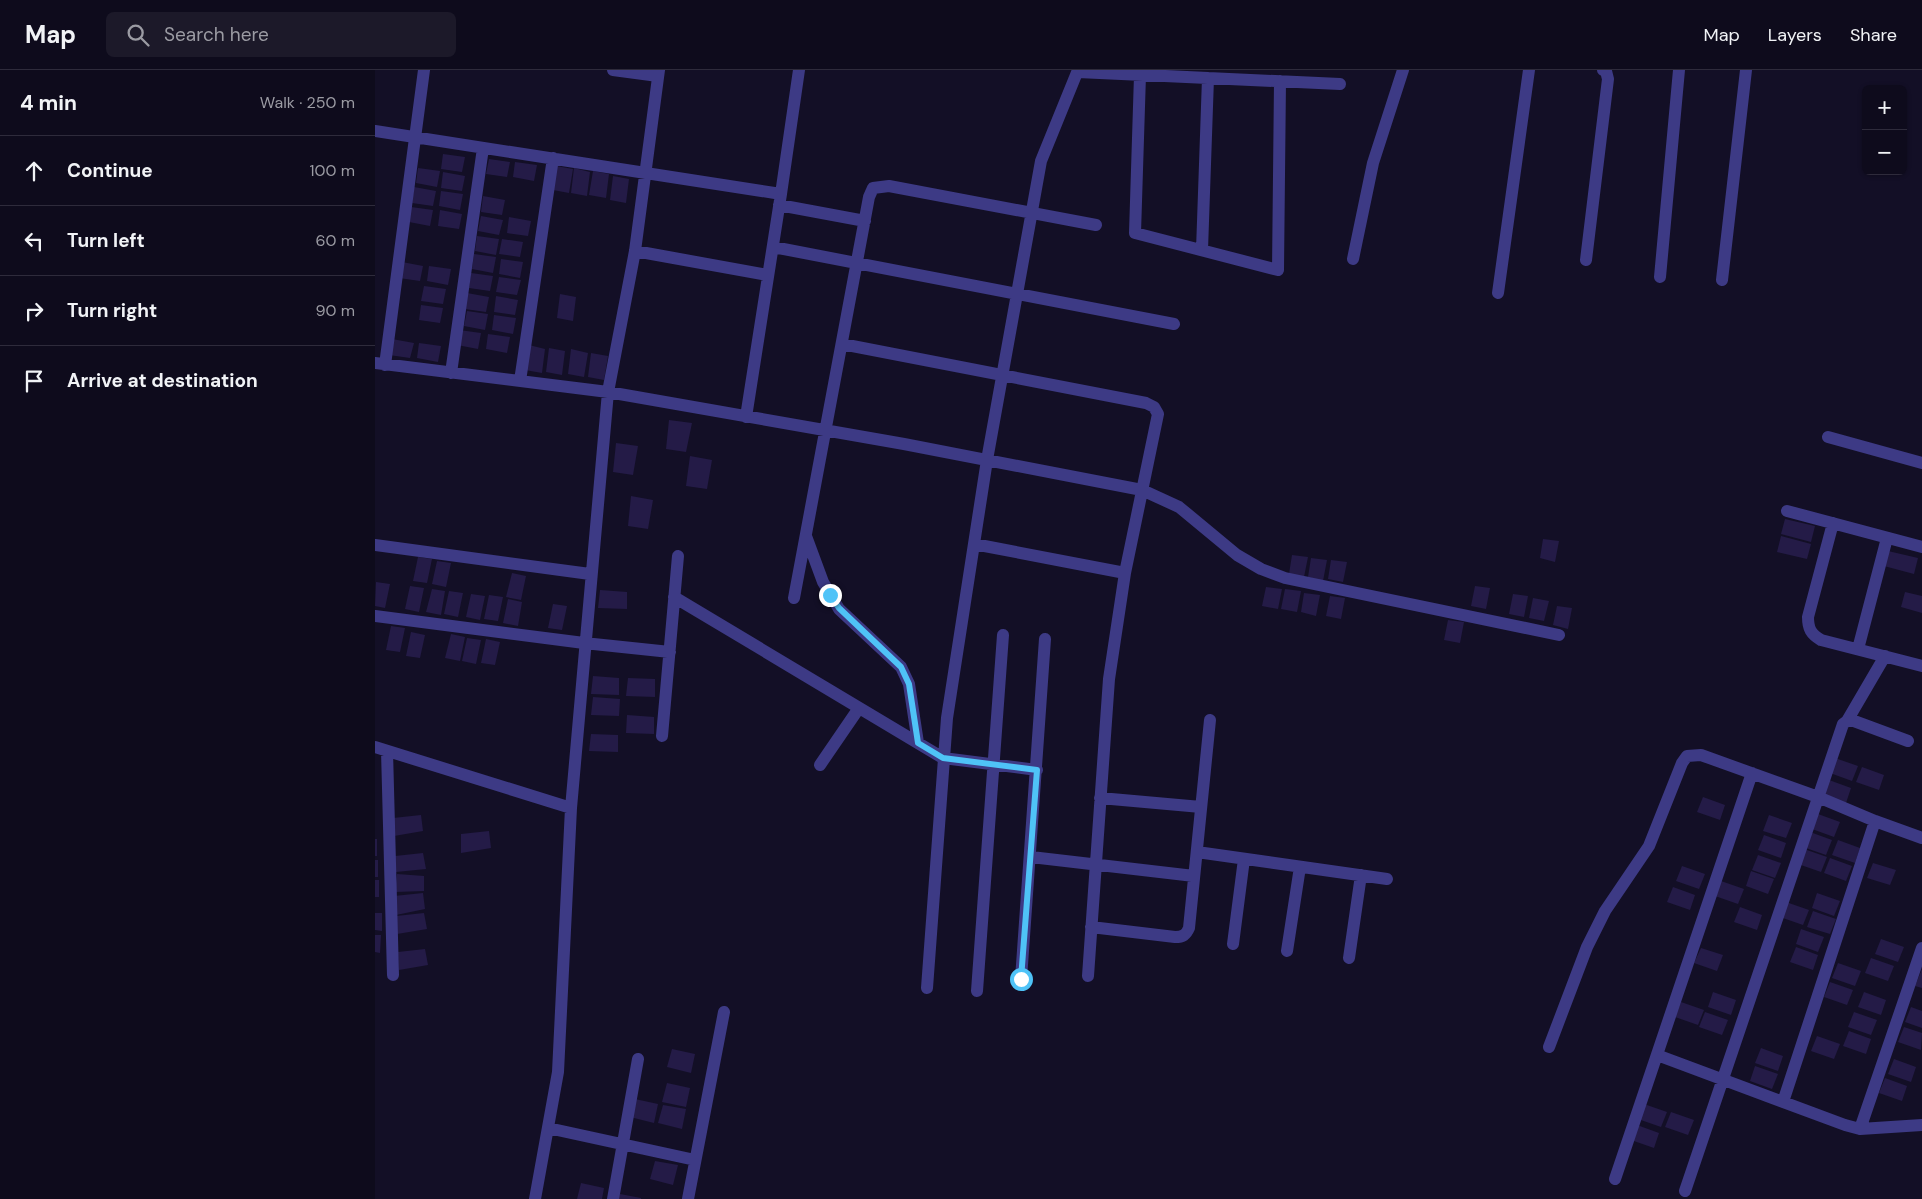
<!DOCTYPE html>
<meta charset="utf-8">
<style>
:root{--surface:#0e0b1c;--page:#1c1929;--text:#f1f3f6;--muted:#9b9ba3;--line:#2e2b3b}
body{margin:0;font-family:"DM Sans",sans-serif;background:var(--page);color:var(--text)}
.controls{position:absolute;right:15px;top:15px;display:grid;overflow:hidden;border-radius:8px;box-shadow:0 1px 4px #0004}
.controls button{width:45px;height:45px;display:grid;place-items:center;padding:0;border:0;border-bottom:1px solid var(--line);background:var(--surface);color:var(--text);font:25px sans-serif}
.stop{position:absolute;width:15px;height:15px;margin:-11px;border:4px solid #4fc3f7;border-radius:50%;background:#fff}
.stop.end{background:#4fc3f7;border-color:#fff;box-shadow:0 1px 5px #0008}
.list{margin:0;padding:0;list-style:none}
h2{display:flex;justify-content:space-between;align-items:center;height:65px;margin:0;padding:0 20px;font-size:21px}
h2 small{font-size:16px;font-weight:400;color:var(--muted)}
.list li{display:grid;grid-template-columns:32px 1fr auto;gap:15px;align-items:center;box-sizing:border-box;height:70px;padding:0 20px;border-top:1px solid var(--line)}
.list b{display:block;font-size:19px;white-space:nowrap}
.list em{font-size:16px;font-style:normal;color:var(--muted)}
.icon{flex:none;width:28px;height:28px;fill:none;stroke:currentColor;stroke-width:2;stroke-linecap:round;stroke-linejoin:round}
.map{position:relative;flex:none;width:1547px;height:1129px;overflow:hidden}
header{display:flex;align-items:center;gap:30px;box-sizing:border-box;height:70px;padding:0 25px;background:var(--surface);border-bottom:1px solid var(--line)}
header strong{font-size:24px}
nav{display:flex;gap:28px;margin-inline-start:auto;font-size:18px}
.search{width:350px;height:45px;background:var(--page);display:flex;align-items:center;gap:12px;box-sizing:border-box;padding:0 18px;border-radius:8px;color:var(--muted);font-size:19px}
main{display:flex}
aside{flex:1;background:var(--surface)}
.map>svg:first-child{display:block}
.building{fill:#241b47}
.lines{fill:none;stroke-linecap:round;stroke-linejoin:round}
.minor{stroke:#3d3a85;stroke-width:12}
.route{stroke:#4fc3f7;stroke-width:6}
</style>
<header>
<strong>Map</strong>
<div class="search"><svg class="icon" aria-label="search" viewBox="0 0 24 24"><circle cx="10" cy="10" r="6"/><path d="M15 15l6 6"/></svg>Search here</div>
<nav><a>Map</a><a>Layers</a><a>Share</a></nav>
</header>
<main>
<aside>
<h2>4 min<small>Walk · 250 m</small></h2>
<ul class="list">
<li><svg class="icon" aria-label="ahead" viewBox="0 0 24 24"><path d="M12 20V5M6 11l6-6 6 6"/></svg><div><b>Continue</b></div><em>100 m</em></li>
<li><svg class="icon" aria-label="left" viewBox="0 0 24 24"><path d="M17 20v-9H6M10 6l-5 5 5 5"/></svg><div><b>Turn left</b></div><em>60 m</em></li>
<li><svg class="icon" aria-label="right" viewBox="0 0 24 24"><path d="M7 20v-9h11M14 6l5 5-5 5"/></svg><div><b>Turn right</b></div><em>90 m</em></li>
<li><svg class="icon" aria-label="arrive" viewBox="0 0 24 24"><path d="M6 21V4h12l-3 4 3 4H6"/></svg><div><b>Arrive at destination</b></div></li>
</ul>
</aside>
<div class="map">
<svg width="1547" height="1129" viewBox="0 0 1547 1129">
<rect width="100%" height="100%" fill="#130f26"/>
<path class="building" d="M68,84l22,3 -3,15 -21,-3z
M114,89l21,3 -3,15 -21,-3z
M140,92l22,3 -3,16 -21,-4z
M181,96l17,3 -4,24 -16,-3z
M43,98l22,3 -3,16 -21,-4z
M199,98l16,4 -3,24 -16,-3z
M218,101l16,3 -3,24 -17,-3z
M68,102l22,4 -3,15 -21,-3z
M238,106l16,3 -3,24 -16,-3z
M39,117l22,4 -3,15 -21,-3z
M66,121l22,3 -3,16 -21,-4z
M108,126l22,4 -3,15 -21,-3z
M36,137l22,3 -3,16 -21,-4z
M65,140l22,4 -3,15 -21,-3z
M106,146l22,4 -4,15 -21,-4z
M134,147l22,4 -3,15 -21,-3z
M102,166l22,3 -3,16 -21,-4z
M127,169l21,3 -3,15 -21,-3z
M99,184l22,3 -3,16 -21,-4z
M126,189l22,3 -3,16 -21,-4z
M27,192l21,4 -3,15 -21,-3z
M54,196l22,3 -3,16 -21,-4z
M96,203l22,3 -3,15 -21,-3z
M124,207l22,3 -4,15 -21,-3z
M49,216l22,3 -3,15 -22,-3z
M92,223l22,4 -3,15 -21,-3z
M185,224l16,3 -3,24 -16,-3z
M121,226l22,4 -3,15 -21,-3z
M46,235l22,3 -3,15 -21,-3z
M92,241l21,3 -3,16 -21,-4z
M119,245l22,3 -3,16 -21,-4z
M84,260l22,3 -3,16 -21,-4z
M113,264l22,3 -3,16 -21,-4z
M17,269l22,4 -4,15 -21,-3z
M44,273l22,3 -3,16 -21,-4z
M154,275l16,4 -3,24 -17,-3z
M174,278l16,3 -3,24 -16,-3z
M196,279l17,4 -4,24 -16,-3z
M216,283l17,3 -4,24 -16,-3z
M294,350l23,3 -6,29 -20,-3z
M241,373l22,3 -5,29 -20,-3z
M315,386l22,4 -5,29 -21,-3z
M256,426l22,4 -5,29 -20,-3z
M1410,449l30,7 -4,16 -30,-8z
M1406,466l30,8 -4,15 -30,-7z
M1168,469l16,2 -4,21 -15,-4z
M1513,481l30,7 -4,16 -30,-8z
M917,485l16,2 -4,20 -15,-3z
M43,487l14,2 -5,24 -14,-2z
M936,488l16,2 -4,21 -15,-4z
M956,490l16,2 -4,20 -15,-3z
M62,491l14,2 -5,24 -14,-3z
M137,503l14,3 -5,24 -15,-3z
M1,512l14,2 -5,24 -10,-2z
M35,516l14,2 -5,24 -14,-3z
M1100,516l15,2 -4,21 -15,-3z
M891,517l16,2 -4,20 -16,-3z
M57,519l13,2 -4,24 -15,-3z
M910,519l16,2 -4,21 -16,-3z
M225,520l27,2v17l-29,-1z
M74,521l14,2 -5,24 -14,-3z
M1530,522l17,4v17l-21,-6z
M929,523l16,2 -4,21 -15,-4z
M96,524l14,2 -5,24 -14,-3z
M1138,524l15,2 -4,21 -15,-3z
M114,525l14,2 -5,24 -14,-2z
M955,526l15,2 -4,21 -15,-3z
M1158,528l16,3 -5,20 -15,-3z
M133,529l14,3 -4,24 -15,-3z
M178,534l14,2 -5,24 -14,-2z
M1182,536l15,2 -4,21 -15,-4z
M1073,550l16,2 -4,21 -16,-3z
M16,556l14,2 -5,24 -14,-2z
M36,562l14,3 -5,23 -14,-2z
M76,564l14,3 -5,24 -15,-3z
M92,568l14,2 -5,24 -14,-3z
M111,569l14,3 -5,23 -14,-2z
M218,606l26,2v17l-28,-1z
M253,608l27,1v18l-29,-1z
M218,627l27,2 -1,17 -28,-1z
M252,645l27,2v17l-28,-1z
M216,664l27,1v17l-29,-1z
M1460,688l23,8 -6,15 -22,-8z
M1487,697l22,8 -5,15 -23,-8z
M1454,710l22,8 -5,15 -23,-8z
M1328,727l22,8 -5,15 -23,-8z
M1443,744l22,8 -6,15 -22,-8z
M46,745l2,16 -29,5 -1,-18z
M1394,745l23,8 -6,15 -23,-7z
M114,761l2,17 -30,5v-19z
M1435,762l22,8 -6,15 -23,-8z
M1389,765l22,8 -5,15 -23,-8z
M0,769h2v17h-2z
M1463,770l22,8 -5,15 -23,-8z
M1429,779l23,8 -6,15 -23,-8z
M48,783l3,16 -30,3 -1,-16z
M1383,785l23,8 -6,15 -23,-8z
M1455,788l22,8 -6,15 -22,-8z
M0,790h3v17h-3z
M1498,793l23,7 -6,15 -23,-7z
M1307,796l23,8 -6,15 -23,-8z
M1376,801l23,8 -6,15 -22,-8z
M22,804l27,2v15l-29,1z
M0,810h4v17h-4z
M1346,811l23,8 -6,15 -23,-8z
M1298,817l22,8 -5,15 -23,-8z
M48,823l2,16 -29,6 -2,-19z
M1442,823l23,8 -6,15 -22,-8z
M1411,832l23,8 -6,15 -23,-8z
M1365,837l22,8 -5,15 -23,-8z
M1438,841l23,8 -6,15 -23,-7z
M0,843h7v18l-7,-1z
M49,843l3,16 -30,5 -1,-18z
M1426,859l23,8 -6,15 -22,-8z
M0,865h6l-1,18 -5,-1z
M1506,869l23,8 -6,15 -23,-8z
M1421,877l22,8 -5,15 -23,-8z
M1326,878l22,7 -6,16 -23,-8z
M50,879l3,16 -29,5 -1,-18z
M1496,888l23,8 -6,15 -23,-8z
M1463,893l23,8 -6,15 -23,-8z
M1547,899v19l-7,-2z
M1455,912l23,8 -6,15 -23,-8z
M1338,922l23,8 -5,15 -23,-8z
M1489,922l22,8 -5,15 -23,-8z
M1306,932l23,8 -6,15 -23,-8z
M1536,937l11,4v17l-17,-6z
M1330,942l23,8 -6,15 -23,-8z
M1479,942l23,8 -6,15 -23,-8z
M1529,957l18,6 -1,17 -23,-8z
M1474,961l22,8 -5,15 -23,-8z
M1442,966l23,8 -6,15 -23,-8z
M1386,978l22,8 -5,15 -23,-8z
M297,979l23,5 -4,19 -24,-6z
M1519,989l22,8 -5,15 -23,-8z
M1380,996l23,8 -6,15 -22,-8z
M1510,1008l22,8 -5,15 -23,-8z
M292,1013l23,5 -4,19 -24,-5z
M260,1029l23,5 -4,19 -24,-6z
M1269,1034l23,8 -6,15 -23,-8z
M288,1035l23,4 -4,20 -24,-6z
M1296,1042l23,8 -6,15 -23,-8z
M1262,1055l22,8 -5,15 -23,-8z
M280,1091l23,4 -5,20 -23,-6z
M206,1113l23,5 -2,11h-25z
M245,1124l21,4v1h-23z"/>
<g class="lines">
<path class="minor" d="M238,0l45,6
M703,2l262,12
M765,5l-5,158 143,37 2,-189
M0,61l406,63 -35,223
M406,124l18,-124
M404,135l86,16
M398,177l401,77
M827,180l6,-172
M260,181l133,24
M978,189l20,-96 30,-93
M1211,190l22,-181 -2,-8 -3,-1
M1285,207l19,-207
M1347,210l24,-210
M1123,223l31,-223
M467,274l304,59 8,4 4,7 -33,159 -16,106 -21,297
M0,293l233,29 296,52 238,46 37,17 58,48 24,14 24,9 274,57
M10,295l39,-295
M76,303l32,-225
M145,311l33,-223
M1453,367l94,26
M1412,441l135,36
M1458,453l-25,94c0,12 3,17 13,23l101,26
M431,466l17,46 16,27 62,58 8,17 9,59
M599,474l151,29
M0,475l215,29
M299,527l269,161 94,12
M419,528l75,-401 4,-9 16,-2 207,39
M0,546l209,27 86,9
M1483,579l29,-111
M1472,651l38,-65
M287,666l16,-180
M0,677l196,61
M12,681l6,224
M445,695l39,-57
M725,728l101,9
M822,782l190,27
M656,787l163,19
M716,857l84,10c8,0 11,-2 14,-9l21,-208
M858,874l11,-85
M912,881l13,-84
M974,888l12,-83
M646,909l24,-340
M552,918l20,-270 40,-258 54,-299 37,-91
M602,921l26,-356
M1174,977l38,-100 18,-36 44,-65 33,-83 5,-7 14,-1 117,42 57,24 47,17
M1282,985l188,70 15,4 62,-4
M1408,1032l92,-281
M173,1058l147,32
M1485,1059l62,-181
M1240,1109l137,-406
M1310,1121l158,-467 4,-3h7l54,20
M160,1129l23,-127 13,-264 37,-416 27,-141 24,-181
M238,1129l25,-140
M313,1129l36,-187"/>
</g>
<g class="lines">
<path class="route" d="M455,525l9,13 62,59 8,17 9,59 25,15 94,12 -16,209"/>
</g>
</svg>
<div class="controls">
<button>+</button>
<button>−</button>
</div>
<div class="stop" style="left:646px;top:909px"></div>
<div class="stop end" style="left:455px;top:525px"></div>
</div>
</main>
